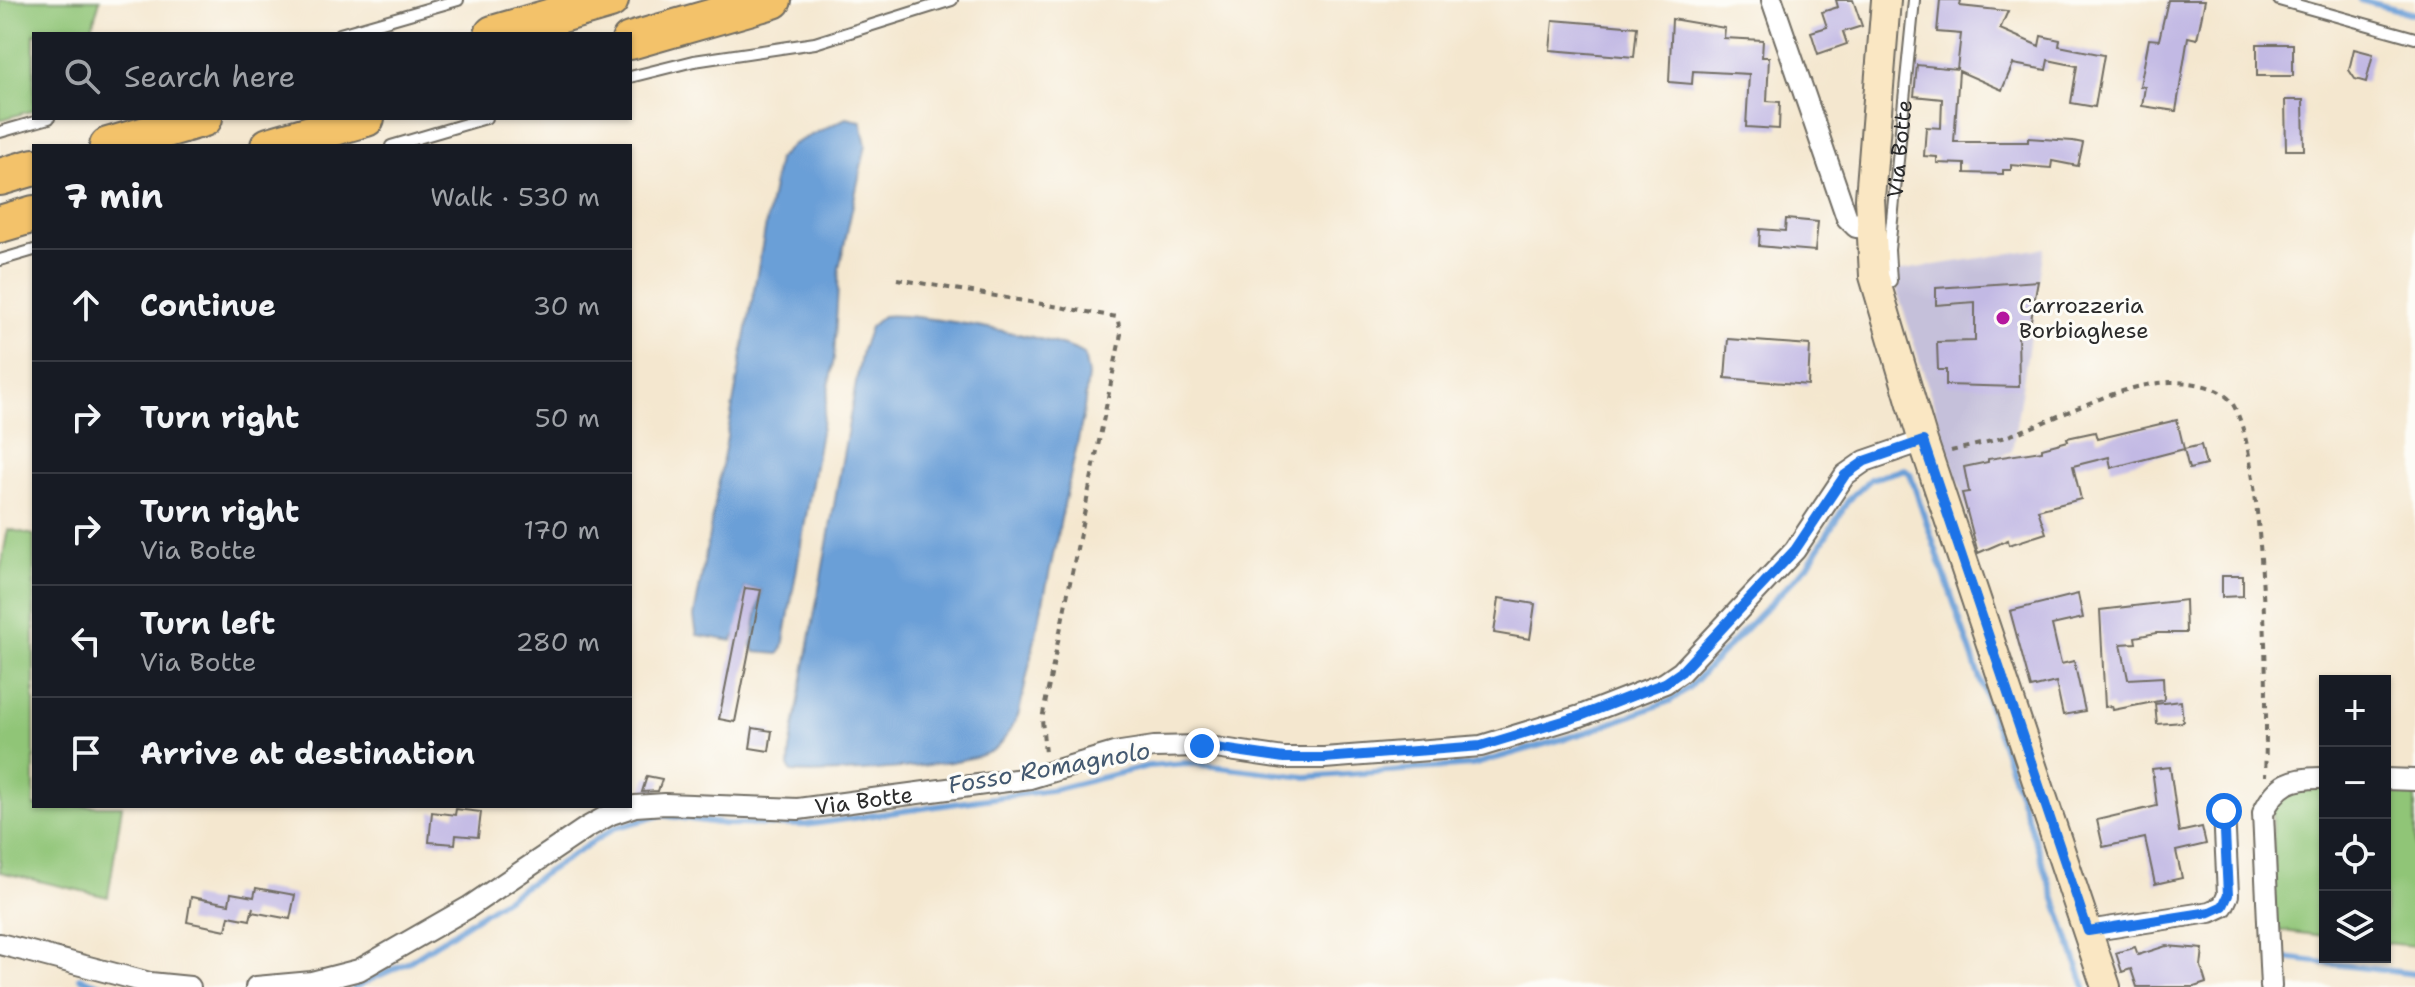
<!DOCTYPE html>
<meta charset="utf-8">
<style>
:root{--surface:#171b24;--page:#20242c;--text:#f1f3f6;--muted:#9ea1a6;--line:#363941}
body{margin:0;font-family:"Shantell Sans",sans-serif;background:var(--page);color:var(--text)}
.controls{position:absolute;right:24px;bottom:24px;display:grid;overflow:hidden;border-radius:0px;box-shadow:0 2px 6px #0004}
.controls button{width:72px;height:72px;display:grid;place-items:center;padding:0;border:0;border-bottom:2px solid var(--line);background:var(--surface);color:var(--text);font:40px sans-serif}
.stop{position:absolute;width:24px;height:24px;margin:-18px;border:6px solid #1a73e8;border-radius:50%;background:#fff}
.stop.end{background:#1a73e8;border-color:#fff;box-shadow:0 2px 8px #0008}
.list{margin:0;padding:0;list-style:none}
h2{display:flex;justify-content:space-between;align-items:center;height:104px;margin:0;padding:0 32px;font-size:34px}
h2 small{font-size:26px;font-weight:400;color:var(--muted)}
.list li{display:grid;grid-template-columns:52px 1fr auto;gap:24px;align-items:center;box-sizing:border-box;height:112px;padding:0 32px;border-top:2px solid var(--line)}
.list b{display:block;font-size:30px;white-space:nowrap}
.list p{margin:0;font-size:26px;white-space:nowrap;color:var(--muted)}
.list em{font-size:26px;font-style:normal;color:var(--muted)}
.icon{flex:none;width:44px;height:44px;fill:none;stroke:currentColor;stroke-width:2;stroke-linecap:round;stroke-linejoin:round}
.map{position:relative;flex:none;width:2415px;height:987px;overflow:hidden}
.search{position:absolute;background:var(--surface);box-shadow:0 2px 6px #0004;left:32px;top:32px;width:600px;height:88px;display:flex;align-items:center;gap:20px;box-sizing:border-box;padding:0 28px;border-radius:0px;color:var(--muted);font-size:30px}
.panel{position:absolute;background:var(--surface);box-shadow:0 2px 6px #0004;left:32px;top:144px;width:600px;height:664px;border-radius:0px}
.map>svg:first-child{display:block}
.industrial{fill:#c5c0da}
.green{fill:#90c577;stroke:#5e7851;stroke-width:2}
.water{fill:#6a9fd7;stroke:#4a6581;stroke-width:2}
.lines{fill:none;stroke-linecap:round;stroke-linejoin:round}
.stream{stroke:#6a9fd7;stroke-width:6}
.building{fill:#c2b9e4}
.lane-casing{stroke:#716d64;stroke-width:14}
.street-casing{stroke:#716d64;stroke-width:24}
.secondary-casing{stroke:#716d64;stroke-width:32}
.highway-casing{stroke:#716d64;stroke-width:40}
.path{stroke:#716d64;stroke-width:4;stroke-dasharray:6 6;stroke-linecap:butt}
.lane{stroke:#fff;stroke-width:10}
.street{stroke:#fff;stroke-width:20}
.secondary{stroke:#fae7c3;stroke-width:28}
.highway{stroke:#f3c26a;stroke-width:36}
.route{stroke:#1a73e8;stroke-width:10}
.poi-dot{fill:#b5179e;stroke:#fdfcf7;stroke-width:3}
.labels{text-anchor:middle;stroke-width:6;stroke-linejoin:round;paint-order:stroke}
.street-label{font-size:22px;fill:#2b2b2b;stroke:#fdfcf7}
.poi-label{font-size:22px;fill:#2b2b2b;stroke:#fdfcf7;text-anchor:start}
.water-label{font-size:24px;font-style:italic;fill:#445970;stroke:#fdfcf7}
</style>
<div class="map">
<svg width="2415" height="987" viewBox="0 0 2415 987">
<rect width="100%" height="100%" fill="#fdfcf7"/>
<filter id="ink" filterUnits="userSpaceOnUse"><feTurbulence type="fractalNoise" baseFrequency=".0125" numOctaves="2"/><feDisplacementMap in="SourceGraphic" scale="16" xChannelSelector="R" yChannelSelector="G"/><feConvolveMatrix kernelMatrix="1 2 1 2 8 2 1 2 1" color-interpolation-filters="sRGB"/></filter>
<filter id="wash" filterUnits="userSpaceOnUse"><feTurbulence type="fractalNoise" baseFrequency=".006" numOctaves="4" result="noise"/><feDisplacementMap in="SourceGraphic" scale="32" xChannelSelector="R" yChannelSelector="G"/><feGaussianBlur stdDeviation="1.8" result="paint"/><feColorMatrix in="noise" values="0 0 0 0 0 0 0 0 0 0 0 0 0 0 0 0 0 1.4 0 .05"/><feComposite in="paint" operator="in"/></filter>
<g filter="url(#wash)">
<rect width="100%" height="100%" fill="#f4e7cf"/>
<path class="industrial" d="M2044,248l-32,203 -12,5 -37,40 -66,-206v-19z"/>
<path class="green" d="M0,0h100l-10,34h-56v76l-34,10z
M8,529l26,6v271h88l-14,91 -108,-25v-300z
M2325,784v152l-50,-6 -3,-141z
M2385,787l30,2v157l-30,-3z"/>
<path class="water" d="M846,118l15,3 5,24 -27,124 -5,89 -51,289 -4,7 -24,-2 -3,-6 9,-56 -16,-2 -7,44 -6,9 -35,-6 -3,-18 84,-458 15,-15z
M883,316c31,-4 175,22 201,38l4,21 -5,42 -64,296c-6,13 -13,27 -24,36 -25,18 -169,26 -203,23l-3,-4 1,-18 72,-400 8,-23z"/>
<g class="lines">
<path class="stream" d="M2360,0l55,14
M2284,958l131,16
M80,978l26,9
M354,987l53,-24 207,-135 47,-13 64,9 80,1 251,-36 92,-23 39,-3 118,14 167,-12 115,-33 83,-31 19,-14 119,-122 41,-66 22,-20 34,-10 5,5 175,513"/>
</g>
<g id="blocks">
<path class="building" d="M1836,0h17l9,26 -19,6 4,12 -29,10 -7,-22 16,-5 -5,-15 16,-5z
M1940,0h21l-1,6 48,5 -8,18 39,17 2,-10 19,4 -1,6 45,9 -9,52 -24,-4 6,-37 -29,-6 -2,10 -33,-6 -11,26 -43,-19 -5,71h74v-4l45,3 10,2 -5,23 -26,-5 -1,7 -40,-3v5h-8v4l-38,-1v-9l-28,-1v-6l-13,-1 2,-29 15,1 1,-29 -28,-3 3,-31 40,4 4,-35 -24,-2z
M2168,0h37l-8,39 -9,-2 -12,74 -34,-5 3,-19 -5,-1 9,-47 10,1z
M1672,19l53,9 -1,10 39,2 -1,17h7l-2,44 13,1 -1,27 -33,-2 3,-53 -56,-3 -1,13 -23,-2z
M1553,20l84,7 -3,30 -84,-7z
M2257,44h36v32h-36z
M2354,49l19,5 -7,28 -11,-3 -6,-9z
M2285,100h18l1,50h-18z
M1786,219l32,3 -3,29 -56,-5 1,-17 25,2z
M2038,281l-9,50 -11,1 1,55 -73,-2v-15h-8l-1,-28 38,-1v-39l-39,3v-17z
M1728,339l82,6 -2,40 -83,-7z
M2177,420l7,29 -73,19 -2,-11 -36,9 8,33 -43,11 8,23 -37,12 -1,-5 -30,13 -16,-60 7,-1 -5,-25 24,-5v-3l54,-8v-3l26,-7 -1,-3 28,-6 2,7z
M2201,445l5,20 -17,4 -5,-20z
M2222,576h21v20l-21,1z
M745,588l16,2 -26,132 -16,-3z
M2078,594l5,24 -31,7 9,39 13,-3 11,50 -22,4 -7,-33 -25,6 -21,-77z
M1499,598l36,6 -5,35 -36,-6z
M2185,600l1,33h-30l-21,4 1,6 -15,1 7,35 35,-2 1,23 -51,10 -1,-4 -7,1 -5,-97z
M2181,701l2,21 -26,2 -2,-20z
M753,728l19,3 -3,20 -19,-3z
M2170,767l9,65 23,-5 4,17 -30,7 6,27 -27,6 -10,-46 -42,9 -6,-27 60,-14 -5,-37z
M647,776l15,3 -4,12 -16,1z
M456,809l25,3 -3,25 -22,-2 -1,9 -26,-2 3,-30 23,3z
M256,888l39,7 -5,24 -38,-7 1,-5 -3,13 -21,-4 -3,14 -39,-8 4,-25 38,7 2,-11 23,4z
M2166,946l37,3 -2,18 5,16 -12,4h-57l-6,-18 -9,3 -6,-19 19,-6 3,8z"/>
</g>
</g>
<g filter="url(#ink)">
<use href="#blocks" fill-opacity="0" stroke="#716d64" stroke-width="2"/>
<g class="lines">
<g class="lane-casing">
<g id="lane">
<path d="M2279,0l136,38"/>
<path d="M340,34l118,-34"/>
<path d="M630,77l64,-16 121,-18 137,-43"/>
<path d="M0,132l49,-14"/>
<path d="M391,146l95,-28"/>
<path d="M0,260l34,-10"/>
<path id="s1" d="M1882,288l9,-7 -2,-31 25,-250"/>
</g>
</g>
<g class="street-casing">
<g id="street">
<path d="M1772,0l75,218 9,9 13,1"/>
<path d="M2385,779l30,1"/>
<path d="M2088,931l122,-19 13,-6 5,-11 -4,-84"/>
<path d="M0,944l150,39 40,4"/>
<path id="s2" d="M256,987l56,-5 47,-12 110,-63 117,-79 25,-14 24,-8 30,-2 133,5 232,-31 84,-25 40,-6 48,-1 82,12h40l157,-12 99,-30 85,-33 16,-11 114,-122 50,-75 20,-14 58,-20"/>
<path d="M2271,987l-8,-174c14,-30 29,-36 62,-35"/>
</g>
</g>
<g class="secondary-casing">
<path id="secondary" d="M1886,0l-16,198 4,78 49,165 183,546"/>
</g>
<g class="highway-casing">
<path id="highway" d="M493,34l117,-34
M630,41l143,-41
M108,146l96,-28
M269,146l97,-28
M0,177l34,-10
M0,224l34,-10"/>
</g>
<path class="path" d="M897,279l220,38 4,17 -79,385 3,35
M1951,451c25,-6 52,-12 76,-22 44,-17 95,-45 144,-47 19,0 43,3 57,16 39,38 40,316 37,378"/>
<use href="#lane" class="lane"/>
<use href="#street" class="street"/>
<use href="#secondary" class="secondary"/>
<use href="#highway" class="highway"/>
</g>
</g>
<g class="lines" filter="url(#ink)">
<path class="route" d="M1202,746l82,12h40l157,-12 99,-30 85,-33 16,-11 114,-122 50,-75 20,-14 58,-20 165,490 122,-19 13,-6 5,-11 -4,-84"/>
</g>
<circle class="poi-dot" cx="2003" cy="318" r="8"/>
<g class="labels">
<g class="street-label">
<text dy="8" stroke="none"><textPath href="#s1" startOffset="144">Via Botte</textPath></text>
<text dy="8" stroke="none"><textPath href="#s2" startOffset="656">Via Botte</textPath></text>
</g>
<g class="poi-label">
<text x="2019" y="313">Carrozzeria<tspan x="2019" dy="25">Borbiaghese</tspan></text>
</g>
<g class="water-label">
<text transform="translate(1049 768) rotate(-10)" y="8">Fosso Romagnolo</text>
</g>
</g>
</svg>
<div class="controls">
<button>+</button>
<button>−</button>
<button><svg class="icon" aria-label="locate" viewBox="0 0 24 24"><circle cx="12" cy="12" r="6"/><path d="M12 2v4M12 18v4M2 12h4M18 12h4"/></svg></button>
<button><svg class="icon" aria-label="layers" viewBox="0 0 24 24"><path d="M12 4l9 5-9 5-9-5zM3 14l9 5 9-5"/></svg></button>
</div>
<div class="stop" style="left:2224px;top:811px"></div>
<div class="stop end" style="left:1202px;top:746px"></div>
<div class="search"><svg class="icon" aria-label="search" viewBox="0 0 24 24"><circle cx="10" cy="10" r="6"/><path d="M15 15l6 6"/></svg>Search here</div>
<section class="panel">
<h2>7 min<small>Walk · 530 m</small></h2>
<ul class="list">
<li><svg class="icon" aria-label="ahead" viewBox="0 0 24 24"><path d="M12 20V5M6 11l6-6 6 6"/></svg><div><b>Continue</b></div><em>30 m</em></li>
<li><svg class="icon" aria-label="right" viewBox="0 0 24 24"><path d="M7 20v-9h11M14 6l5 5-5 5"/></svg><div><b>Turn right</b></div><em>50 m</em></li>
<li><svg class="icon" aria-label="right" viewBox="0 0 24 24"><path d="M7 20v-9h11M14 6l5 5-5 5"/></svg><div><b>Turn right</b><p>Via Botte</p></div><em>170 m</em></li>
<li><svg class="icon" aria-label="left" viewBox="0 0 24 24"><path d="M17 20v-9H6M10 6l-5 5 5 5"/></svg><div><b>Turn left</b><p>Via Botte</p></div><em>280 m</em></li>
<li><svg class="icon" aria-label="arrive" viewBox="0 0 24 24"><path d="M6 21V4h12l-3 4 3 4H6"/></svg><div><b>Arrive at destination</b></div></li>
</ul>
</section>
</div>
